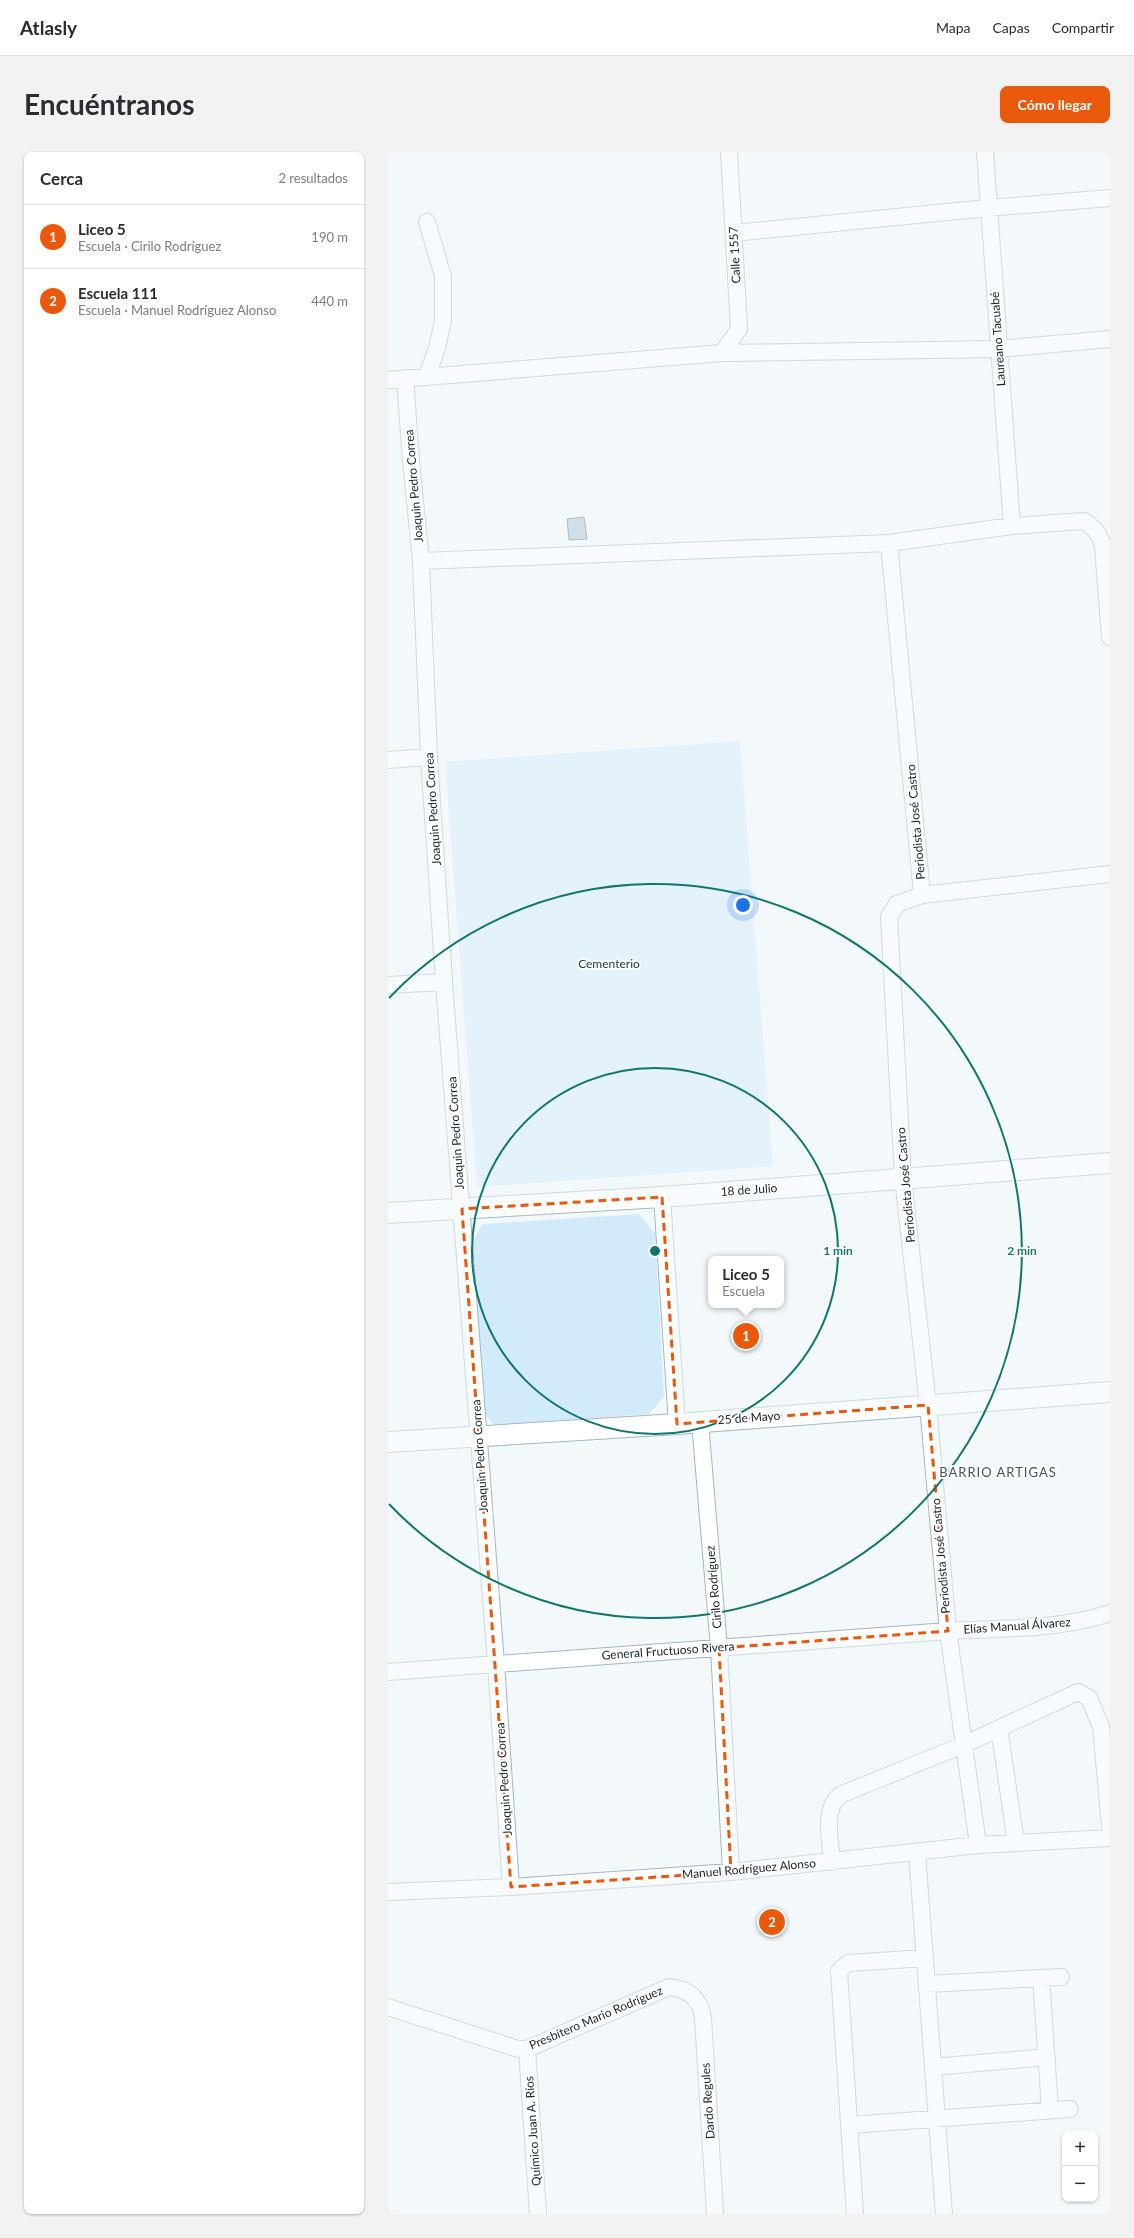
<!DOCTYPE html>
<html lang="es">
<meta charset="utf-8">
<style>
:root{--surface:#fff;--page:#f2f2f3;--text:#2b2b33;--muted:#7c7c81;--line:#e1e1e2;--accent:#ea580c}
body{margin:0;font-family:Lato,sans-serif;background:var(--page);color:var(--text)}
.controls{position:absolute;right:12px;bottom:12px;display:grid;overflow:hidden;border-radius:8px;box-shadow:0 1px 3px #0004}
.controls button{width:36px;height:36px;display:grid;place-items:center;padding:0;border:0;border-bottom:1px solid var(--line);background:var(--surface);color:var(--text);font:20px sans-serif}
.you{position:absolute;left:355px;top:753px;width:14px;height:14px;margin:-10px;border:3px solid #fff;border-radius:50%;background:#1a73e8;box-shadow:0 0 0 6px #1a73e833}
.badge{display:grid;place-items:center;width:26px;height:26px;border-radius:50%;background:var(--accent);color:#fff;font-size:13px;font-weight:700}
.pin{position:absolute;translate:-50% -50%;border:2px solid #fff;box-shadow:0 1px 4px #0006}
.popup{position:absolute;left:320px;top:1104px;width:76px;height:52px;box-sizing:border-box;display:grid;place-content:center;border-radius:8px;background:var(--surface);filter:drop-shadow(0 1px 3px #0005);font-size:13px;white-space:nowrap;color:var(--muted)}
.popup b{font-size:15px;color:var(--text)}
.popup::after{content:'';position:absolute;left:50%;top:100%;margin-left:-8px;border:8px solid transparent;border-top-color:var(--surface)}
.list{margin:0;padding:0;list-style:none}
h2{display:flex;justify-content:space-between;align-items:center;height:52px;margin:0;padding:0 16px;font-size:17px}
h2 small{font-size:13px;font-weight:400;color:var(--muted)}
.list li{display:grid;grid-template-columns:26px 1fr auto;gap:12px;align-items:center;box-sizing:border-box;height:64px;padding:0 16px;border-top:1px solid var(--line)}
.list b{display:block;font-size:15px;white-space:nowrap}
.list p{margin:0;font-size:13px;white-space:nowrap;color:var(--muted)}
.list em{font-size:13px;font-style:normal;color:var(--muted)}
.map{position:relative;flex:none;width:722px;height:2062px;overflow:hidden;border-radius:8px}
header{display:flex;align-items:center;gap:24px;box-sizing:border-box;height:56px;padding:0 20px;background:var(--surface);border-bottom:1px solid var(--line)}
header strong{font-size:19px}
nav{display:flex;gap:22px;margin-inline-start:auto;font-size:14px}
.intro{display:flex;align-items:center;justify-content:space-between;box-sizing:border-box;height:96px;padding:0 24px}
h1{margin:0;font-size:28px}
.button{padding:10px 18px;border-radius:8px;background:var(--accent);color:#fff;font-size:14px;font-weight:700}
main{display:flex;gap:24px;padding:0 24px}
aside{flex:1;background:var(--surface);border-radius:8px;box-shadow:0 1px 3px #0004}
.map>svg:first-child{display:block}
.green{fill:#d1ebfa}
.building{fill:#a8c3d1;stroke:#5e7785}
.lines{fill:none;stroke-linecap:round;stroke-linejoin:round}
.minor-casing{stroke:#9eb8c7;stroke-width:18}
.tertiary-casing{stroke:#9eb8c7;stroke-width:22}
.minor{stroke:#fff;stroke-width:16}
.tertiary{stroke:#fff;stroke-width:20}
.marked{fill:none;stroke:#e8590c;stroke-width:3;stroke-dasharray:8 5;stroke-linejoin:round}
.ring{fill:none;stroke:#0f766e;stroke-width:2}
.labels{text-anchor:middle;stroke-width:4;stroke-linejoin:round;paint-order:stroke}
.street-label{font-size:12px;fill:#182228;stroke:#fff}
.park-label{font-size:12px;fill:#103749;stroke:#fff}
.neighbourhood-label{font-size:13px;letter-spacing:1px;fill:#3d5562;stroke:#fff}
.centre{fill:#0f766e;stroke:#fff;stroke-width:2}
.ring-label{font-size:12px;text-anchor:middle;font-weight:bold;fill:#0f766e;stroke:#fff;stroke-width:4;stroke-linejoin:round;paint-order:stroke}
</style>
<header>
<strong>Atlasly</strong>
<nav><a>Mapa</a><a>Capas</a><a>Compartir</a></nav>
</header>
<div class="intro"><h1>Encuéntranos</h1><a class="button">Cómo llegar</a></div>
<main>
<aside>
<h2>Cerca<small>2 resultados</small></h2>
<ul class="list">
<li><span class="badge">1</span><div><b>Liceo 5</b><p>Escuela · Cirilo Rodríguez</p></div><em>190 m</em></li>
<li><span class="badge">2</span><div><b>Escuela 111</b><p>Escuela · Manuel Rodríguez Alonso</p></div><em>440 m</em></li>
</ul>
</aside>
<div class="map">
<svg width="722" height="2062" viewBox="0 0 722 2062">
<rect width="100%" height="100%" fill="#f3f8fb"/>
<path class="green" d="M352,589l33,425 -296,21 -32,-425z
M251,1062l16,19 9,164 -15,17 -155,11 -11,-13 -11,-170 11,-18z"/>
<path class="building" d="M196,365l3,22 -18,1 -2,-21z"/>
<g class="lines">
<g class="minor-casing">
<path id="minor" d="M597,0l27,374
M39,70l16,54v45l-6,27 -10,28
M346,81l254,-25 122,-10
M334,201l17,-24 -10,-177
M17,226l6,83 10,100 8,196 15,225 52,682 15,223
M0,228l334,-27 276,-4 112,-10
M501,391l33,352
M33,409l468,-18 123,-17 72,-5c11,7 15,12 19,25l7,91
M0,608l41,-3
M0,833l56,-3
M274,1045l15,227
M312,1270l19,226 12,224
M0,1520l560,-41c54,-3 110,-1 162,-18
M611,1576l17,115
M590,1693l-30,-214 -20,-226 -25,-227 -14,-261 8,-13 25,-9 188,-21
M529,1701l27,361
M444,1710c-1,-21 -10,-52 8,-67l123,-50 115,-53 11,6 12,29 9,99
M0,1740l123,-5 220,-15 247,-27 132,-7
M653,1826l9,132
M539,1832l134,-7
M0,1855l130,42h9l142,-62c19,2 31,11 34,31l12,196
M139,1897l11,165
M545,1915l114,-10
M462,1973l220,-16
M467,2062l-16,-243 9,-8 77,-5"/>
</g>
<g class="tertiary-casing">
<path id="tertiary" d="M0,1061l274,-16 448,-34
M0,1290l289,-18 433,-32"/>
</g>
<use href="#minor" class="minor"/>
<use href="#tertiary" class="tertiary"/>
</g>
<path d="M0 0H722V2062H0ZM274,1045l15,227 251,-19 20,226 -229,17 12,224 -220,15 -49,-678z" fill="#f3f8fb" fill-opacity=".55" fill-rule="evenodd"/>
<path class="marked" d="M274,1045l15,227 251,-19 20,226 -229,17 12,224 -220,15 -49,-678z"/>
<g class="ring">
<circle cx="267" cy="1099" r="183"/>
<path d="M1 846A367 367 0 1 1 1 1352"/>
</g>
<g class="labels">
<g class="street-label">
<text transform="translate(347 103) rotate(-93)" y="4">Calle 1557</text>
<text transform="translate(610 187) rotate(-94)" y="4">Laureano Tacuabé</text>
<text transform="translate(26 334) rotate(-95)" y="4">Joaquin Pedro Correa</text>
<text transform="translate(45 657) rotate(-94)" y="4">Joaquin Pedro Correa</text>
<text transform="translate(528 670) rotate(-95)" y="4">Periodista José Castro</text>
<text transform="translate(68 981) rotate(-94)" y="4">Joaquin Pedro Correa</text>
<text transform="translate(518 1033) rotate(-95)" y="4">Periodista José Castro</text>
<text transform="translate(361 1038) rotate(-4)" y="4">18 de Julio</text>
<text transform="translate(361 1266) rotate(-4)" y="4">25 de Mayo</text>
<text transform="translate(92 1304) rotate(-94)" y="4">Joaquin Pedro Correa</text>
<text transform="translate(553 1404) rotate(-95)" y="4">Periodista José Castro</text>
<text transform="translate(326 1435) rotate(-95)" y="4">Cirilo Rodríguez</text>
<text transform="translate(629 1474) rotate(-4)" y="4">Elías Manual Álvarez</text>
<text transform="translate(280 1499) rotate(-4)" y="4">General Fructuoso Rivera</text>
<text transform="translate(116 1627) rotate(-94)" y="4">Joaquin Pedro Correa</text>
<text transform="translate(361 1717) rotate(-5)" y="4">Manuel Rodríguez Alonso</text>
<text transform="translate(208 1866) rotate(-23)" y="4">Presbítero Mario Rodríguez</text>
<text transform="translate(320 1949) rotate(-94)" y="4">Dardo Regules</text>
<text transform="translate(145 1979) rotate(-94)" y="4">Químico Juan A. Ríos</text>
</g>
<g class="park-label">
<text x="221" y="816">Cementerio</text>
</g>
<g class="neighbourhood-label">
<text x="610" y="1325">BARRIO ARTIGAS</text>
</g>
</g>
<circle cx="267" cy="1099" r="6" class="centre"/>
<g class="ring-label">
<text x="450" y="1103">1 min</text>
<text x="634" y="1103">2 min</text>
</g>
</svg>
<div class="controls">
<button>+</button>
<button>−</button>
</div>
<div class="you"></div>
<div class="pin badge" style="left:358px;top:1184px">1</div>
<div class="popup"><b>Liceo 5</b>Escuela</div>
<div class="pin badge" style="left:384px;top:1770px">2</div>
</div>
</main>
